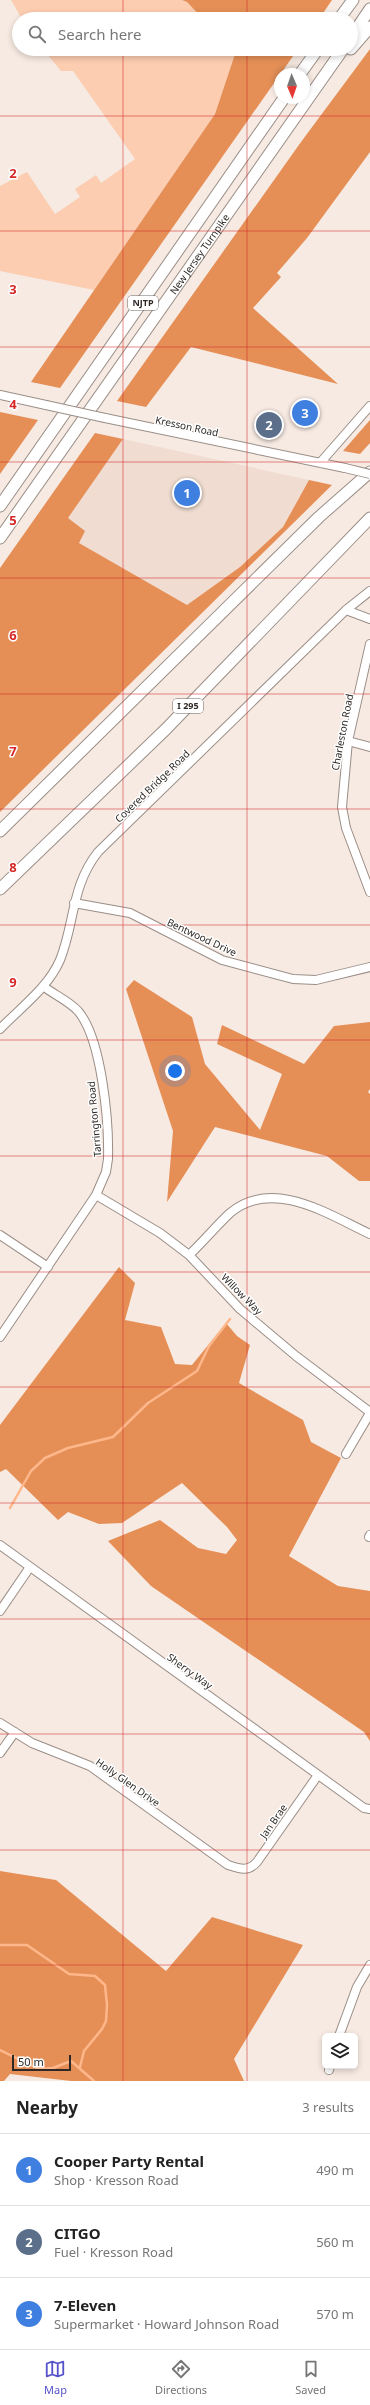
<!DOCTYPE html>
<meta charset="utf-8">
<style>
:root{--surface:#fff;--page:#f6f6f6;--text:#222;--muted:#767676;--line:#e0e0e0;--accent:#5653ca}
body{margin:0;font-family:"Noto Sans",sans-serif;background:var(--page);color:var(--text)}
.controls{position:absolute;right:12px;bottom:12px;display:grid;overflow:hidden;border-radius:6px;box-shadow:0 2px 6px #0003}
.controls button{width:36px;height:36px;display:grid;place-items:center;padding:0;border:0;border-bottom:1px solid var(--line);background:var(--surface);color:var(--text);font:20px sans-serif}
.compass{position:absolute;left:274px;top:68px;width:36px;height:36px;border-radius:50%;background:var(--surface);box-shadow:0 2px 6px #0003;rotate:178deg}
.scale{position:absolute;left:12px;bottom:10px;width:59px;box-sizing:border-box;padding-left:4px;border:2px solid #2e2926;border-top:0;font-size:11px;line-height:14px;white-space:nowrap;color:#2e2926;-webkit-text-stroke:3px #fff;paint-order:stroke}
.you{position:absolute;left:175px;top:1071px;width:14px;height:14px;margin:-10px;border:3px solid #fff;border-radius:50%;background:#1a73e8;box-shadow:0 0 0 6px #1a73e833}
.badge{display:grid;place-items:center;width:26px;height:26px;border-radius:50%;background:var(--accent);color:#fff;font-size:13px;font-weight:700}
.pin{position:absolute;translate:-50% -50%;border:2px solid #fff;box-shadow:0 1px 4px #0006}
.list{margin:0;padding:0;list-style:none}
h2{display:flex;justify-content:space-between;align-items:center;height:52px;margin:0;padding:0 16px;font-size:17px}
h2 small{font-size:13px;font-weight:400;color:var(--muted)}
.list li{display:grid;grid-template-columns:26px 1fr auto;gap:12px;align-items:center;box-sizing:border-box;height:72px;padding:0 16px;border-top:1px solid var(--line)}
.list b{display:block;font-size:15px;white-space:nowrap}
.list p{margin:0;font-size:13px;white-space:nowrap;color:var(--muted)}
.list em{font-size:13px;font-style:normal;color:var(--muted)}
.icon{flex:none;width:22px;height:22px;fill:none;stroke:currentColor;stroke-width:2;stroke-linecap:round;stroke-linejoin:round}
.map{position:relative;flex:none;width:370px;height:2081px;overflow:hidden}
.search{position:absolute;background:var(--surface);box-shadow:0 2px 6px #0003;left:12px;right:12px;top:12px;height:44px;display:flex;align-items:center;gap:10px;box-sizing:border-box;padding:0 14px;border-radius:22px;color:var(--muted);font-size:15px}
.sheet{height:268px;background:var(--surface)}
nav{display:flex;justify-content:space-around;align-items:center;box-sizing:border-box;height:56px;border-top:1px solid var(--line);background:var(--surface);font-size:11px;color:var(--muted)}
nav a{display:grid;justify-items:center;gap:2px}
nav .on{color:var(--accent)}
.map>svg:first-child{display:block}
.built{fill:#f0dcd0}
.green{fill:#fccdb0}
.forest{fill:#e58f57}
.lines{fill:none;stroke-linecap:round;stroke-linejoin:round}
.stream{stroke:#feb78b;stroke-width:2.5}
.minor-casing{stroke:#9a8e87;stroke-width:10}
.highway-casing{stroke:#9a8e87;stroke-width:13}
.minor{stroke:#fff;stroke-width:8}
.highway{stroke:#fff;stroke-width:11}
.minor-bridge-casing{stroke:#9a8e87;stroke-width:10;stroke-linecap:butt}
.minor-bridge{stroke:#fff;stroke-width:8}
.grid{fill:none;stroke:#d62828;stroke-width:1;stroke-opacity:0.55}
.labels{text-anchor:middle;stroke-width:3;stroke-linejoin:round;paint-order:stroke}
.shield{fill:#fff;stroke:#6d6967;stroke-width:1}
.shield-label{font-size:9px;font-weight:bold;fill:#2e2926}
.street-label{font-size:10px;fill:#2e2926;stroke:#fff}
.grid-label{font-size:13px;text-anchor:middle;font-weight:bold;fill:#d62828;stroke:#fff;stroke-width:3;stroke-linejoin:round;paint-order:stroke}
</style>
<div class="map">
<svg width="370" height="2081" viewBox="0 0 370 2081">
<rect width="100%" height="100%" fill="#f7eae2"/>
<path class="built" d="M123,439l186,41 -26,47 -43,40 -53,38 -108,-62 -11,-25z"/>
<path class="green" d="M11,0h171l5,2 12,13 19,4h-196z
M43,49h187l5,5 -20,60 -121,176 -94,-19v-85l27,-14 28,42 25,-17 -5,-8 21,-14 5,8 34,-24 -62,-88h-12z"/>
<path class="forest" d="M182,0h150l-13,19h-116l-16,-17z
M230,49h68l-238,339 -29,-6 184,-268 20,-60z
M370,49v103l-63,86 -30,35 4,4 -28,31 85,76 -147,-37 -45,60 -29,-6 184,-259z
M0,412l38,8 -38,54z
M370,420v23l-10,11 -17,-3z
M95,433l28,6 -55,79 17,13 -6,12 108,62 53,-38 43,-40 26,-47 23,5 -332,327v-244z
M134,980l58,37 13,47 55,66 22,-56 -65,-30 5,-19 82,39 30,-38 36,-4v67l-2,3 2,2v87h-11l-32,-25 -112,-29 -48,75 6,-71 -47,-142z
M119,1267l16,16 -10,37 36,7 14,37 17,1 34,-42 11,13 13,9 -11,38 64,37 8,22 30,16 -52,98 49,30 32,5v150l-6,-9 -213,-146 -43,-45 52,-21 38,28 28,6 11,-14 -10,-13 -45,-44 -60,40 -23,1 -31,-12 -10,8 -52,-51 -6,3v-47z
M0,1871l56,9 110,91 46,-54 91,28 -69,114 10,22h-173l-61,-7 -6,7h-4z"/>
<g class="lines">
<path class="stream" d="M10,1508l21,-37 14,-13 23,-10 45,-11 35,-34 49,-32 12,-25 21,-27
M0,1945h27l42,29 26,2 10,9 2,20 -1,16 -4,8 -18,22 -4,16
M0,2050l39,19 14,-1 18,-7 23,20"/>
<g class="minor-casing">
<path id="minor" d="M0,395l46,10
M105,418l240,50
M320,463l50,-57
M346,610l24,9
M370,644l-22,97 -6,66 4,21 24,64
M348,741l22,6
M74,903l56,10 92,47 71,19 23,1 54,-13
M0,1029c20,-21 48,-41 60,-69 15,-37 11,-74 38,-108l248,-242 24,-19
M96,1195l64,38 29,22 51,54 56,47 74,56
M0,1235l48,32
M189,1255c14,-13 27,-29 41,-42 43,-36 99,2 140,21
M0,1337l96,-142 10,-23 2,-13c1,-37 -6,-120 -30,-148 -9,-10 -25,-17 -35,-25
M346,1454l24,-41
M369,1537l1,-2
M0,1545l364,263 6,1
M0,1611l30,-44
M0,1723l32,20 58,23 138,99c12,4 20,7 29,-3l61,-87
M0,1753l15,-21
M339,2036l18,-49 13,-22
M329,2070l1,-4"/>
</g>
<g class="highway-casing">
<g id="highway">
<path d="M339,19l14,-19"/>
<path d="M351,37l19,-28"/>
<path d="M351,49l19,-22"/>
<path d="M300,74l18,-25"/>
<path d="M0,506l284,-408"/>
<path id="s1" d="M0,538l343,-489"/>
<path d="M0,831l319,-314 51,-45"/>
<path d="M0,889l166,-160 204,-211"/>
</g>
</g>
<use href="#minor" class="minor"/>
<use href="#highway" class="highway"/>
<g class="minor-bridge-casing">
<path id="minor-bridge" d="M46,405l59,13
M345,468l25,6"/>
</g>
<use href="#minor-bridge" class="minor-bridge"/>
</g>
<path class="grid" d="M123,0v19M247,0v19M123,49v2032M247,49v2032M0,116h370M0,231h370M0,347h370M0,462h370M0,578h370M0,694h370M0,809h370M0,925h370M0,1040h370M0,1156h370M0,1272h370M0,1387h370M0,1503h370M0,1619h370M0,1734h370M0,1850h370M0,1965h370"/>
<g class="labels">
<g class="shield">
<rect x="128" y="296" width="30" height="14" rx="3"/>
<rect x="173" y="699" width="30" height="14" rx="3"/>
</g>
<g class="shield-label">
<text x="143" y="306">NJTP</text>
<text x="188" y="709">I 295</text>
</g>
<g class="street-label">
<text dy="4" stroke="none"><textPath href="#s1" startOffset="347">New Jersey Turnpike</textPath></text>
<text transform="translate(187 426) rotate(12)" y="4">Kresson Road</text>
<text transform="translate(342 732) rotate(-79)" y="4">Charleston Road</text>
<text transform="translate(152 786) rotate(-44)" y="4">Covered Bridge Road</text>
<text transform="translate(202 937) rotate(25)" y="4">Bentwood Drive</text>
<text transform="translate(94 1119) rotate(-95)" y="4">Tarrington Road</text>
<text transform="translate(242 1294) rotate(45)" y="4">Willow Way</text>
<text transform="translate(190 1671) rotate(36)" y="4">Sherry Way</text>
<text transform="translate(128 1782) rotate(35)" y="4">Holly Glen Drive</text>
<text transform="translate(273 1821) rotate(-55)" y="4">Jan Brae</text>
</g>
</g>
<g class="grid-label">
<text x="13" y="178">2</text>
<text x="13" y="294">3</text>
<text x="13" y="409">4</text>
<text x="13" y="525">5</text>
<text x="13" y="640">6</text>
<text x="13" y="756">7</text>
<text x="13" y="872">8</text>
<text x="13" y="987">9</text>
</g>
</svg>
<div class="controls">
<button><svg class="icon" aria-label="layers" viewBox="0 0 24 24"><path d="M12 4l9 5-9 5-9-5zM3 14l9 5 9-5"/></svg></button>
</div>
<svg class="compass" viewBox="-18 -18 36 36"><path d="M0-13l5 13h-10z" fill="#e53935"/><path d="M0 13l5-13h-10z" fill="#767676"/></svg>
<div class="scale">50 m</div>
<div class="you"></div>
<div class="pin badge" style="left:187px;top:493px;background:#3f7fe0">1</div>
<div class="pin badge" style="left:269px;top:425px;background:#5c6f8a">2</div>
<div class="pin badge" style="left:305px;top:413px;background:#3f7fe0">3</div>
<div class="search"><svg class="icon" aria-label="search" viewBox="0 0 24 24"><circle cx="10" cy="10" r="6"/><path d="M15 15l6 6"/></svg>Search here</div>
</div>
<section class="sheet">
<h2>Nearby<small>3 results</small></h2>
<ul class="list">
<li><span class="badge" style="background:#3f7fe0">1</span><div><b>Cooper Party Rental</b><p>Shop · Kresson Road</p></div><em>490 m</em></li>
<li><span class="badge" style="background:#5c6f8a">2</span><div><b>CITGO</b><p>Fuel · Kresson Road</p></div><em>560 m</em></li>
<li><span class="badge" style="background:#3f7fe0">3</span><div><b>7-Eleven</b><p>Supermarket · Howard Johnson Road</p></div><em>570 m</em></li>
</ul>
</section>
<nav>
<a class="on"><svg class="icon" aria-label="map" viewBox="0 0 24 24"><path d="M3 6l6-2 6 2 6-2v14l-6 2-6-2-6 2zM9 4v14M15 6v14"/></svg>Map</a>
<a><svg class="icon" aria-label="directions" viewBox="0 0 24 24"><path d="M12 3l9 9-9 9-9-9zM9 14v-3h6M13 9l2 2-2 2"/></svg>Directions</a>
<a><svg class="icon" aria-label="saved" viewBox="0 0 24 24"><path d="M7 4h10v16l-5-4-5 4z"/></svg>Saved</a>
</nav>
